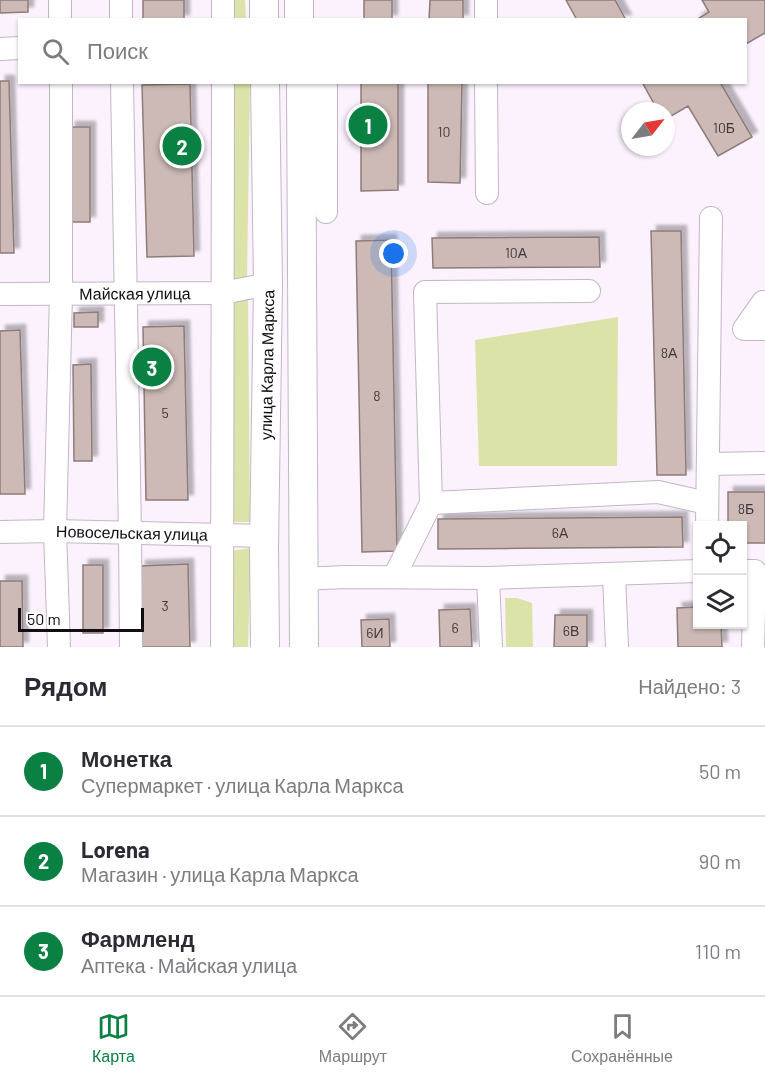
<!DOCTYPE html>
<html lang="ru">
<meta charset="utf-8">
<style>
:root{--surface:#fff;--page:#f7f7f7;--text:#2b2b33;--muted:#7c7c81;--line:#e1e1e2;--accent:#0b8043}
body{margin:0;font-family:Barlow,sans-serif;background:var(--page);color:var(--text)}
.controls{position:absolute;right:18px;bottom:18px;display:grid;overflow:hidden;border-radius:0px;box-shadow:0 2px 4px #0004}
.controls button{width:54px;height:54px;display:grid;place-items:center;padding:0;border:0;border-bottom:2px solid var(--line);background:var(--surface);color:var(--text);font:30px sans-serif}
.compass{position:absolute;left:621px;top:102px;width:54px;height:54px;border-radius:50%;background:var(--surface);box-shadow:0 2px 4px #0004;rotate:59deg}
.scale{position:absolute;left:18px;bottom:15px;width:126px;box-sizing:border-box;padding-left:6px;border:3px solid #110d12;border-top:0;font-size:16px;line-height:21px;white-space:nowrap;color:#110d12;-webkit-text-stroke:4px #fff;paint-order:stroke}
.you{position:absolute;left:394px;top:254px;width:21px;height:21px;margin:-15px;border:4px solid #fff;border-radius:50%;background:#1a73e8;box-shadow:0 0 0 9px #1a73e833}
.badge{display:grid;place-items:center;width:39px;height:39px;border-radius:50%;background:var(--accent);color:#fff;font-size:20px;font-weight:700}
.pin{position:absolute;translate:-50% -50%;border:3px solid #fff;box-shadow:0 2px 6px #0006}
.list{margin:0;padding:0;list-style:none}
h2{display:flex;justify-content:space-between;align-items:center;height:78px;margin:0;padding:0 24px;font-size:26px}
h2 small{font-size:20px;font-weight:400;color:var(--muted)}
.list li{display:grid;grid-template-columns:39px 1fr auto;gap:18px;align-items:center;box-sizing:border-box;height:90px;padding:0 24px;border-top:2px solid var(--line)}
.list b{display:block;font-size:22px;white-space:nowrap}
.list p{margin:0;font-size:20px;white-space:nowrap;color:var(--muted)}
.list em{font-size:20px;font-style:normal;color:var(--muted)}
.icon{flex:none;width:33px;height:33px;fill:none;stroke:currentColor;stroke-width:2;stroke-linecap:round;stroke-linejoin:round}
.map{position:relative;flex:none;width:765px;height:647px;overflow:hidden}
.search{position:absolute;background:var(--surface);box-shadow:0 2px 4px #0004;left:18px;right:18px;top:18px;height:66px;display:flex;align-items:center;gap:15px;box-sizing:border-box;padding:0 21px;border-radius:0px;color:var(--muted);font-size:22px}
.sheet{height:348px;background:var(--surface)}
nav{display:flex;justify-content:space-around;align-items:center;box-sizing:border-box;height:84px;border-top:2px solid var(--line);background:var(--surface);font-size:16px;color:var(--muted)}
nav a{display:grid;justify-items:center;gap:3px}
nav .on{color:var(--accent)}
.map>svg:first-child{display:block}
.green{fill:#dce3a9}
.building{fill:#cdbab6;stroke:#8e7c79;stroke-width:1.5;filter:url(#shadow)}
.lines{fill:none;stroke-linecap:round;stroke-linejoin:round}
.minor-casing{stroke:#c2b7c5;stroke-width:24}
.major-casing{stroke:#c2b7c5;stroke-width:30}
.minor{stroke:#fff;stroke-width:22}
.major{stroke:#fff;stroke-width:28}
.labels{text-anchor:middle;stroke-width:5;stroke-linejoin:round;paint-order:stroke}
.number-label{font-size:14px;fill:#40383b}
.street-label{font-size:16px;fill:#110d12;stroke:#fff}
</style>
<div class="map">
<svg width="765" height="647" viewBox="0 0 765 647">
<defs>
<filter id="shadow"><feDropShadow dx="5.5" dy="-5.5" stdDeviation="1.5" flood-color="#0004"/></filter>
</defs>
<rect width="100%" height="100%" fill="#fbf2fd"/>
<path class="green" d="M228,0h17l1,19h-27z
M226,83h24l-3,197 -17,-1z
M248,299l2,223h-17l-3,-219z
M618,317l-1,149h-138l-4,-126z
M251,548l-3,99h-25l1,-95z
M505,598h12l15,5 1,44h-27z"/>
<path class="building" d="M0,0h28v12l-28,1z
M143,0h41v20h-41z
M364,0h28v20h-28z
M430,0h33v20h-34z
M566,0h49l11,20h-49z
M702,0h63v33l-19,11v-24h-50l13,-8z
M0,81h9l5,172h-14z
M361,82h37v108l-37,1z
M428,82h34l-2,101 -32,-1z
M642,82h78l32,55 -34,19 -30,-50 -22,13v-8h-8z
M190,84l4,172 -47,1 -5,-172z
M70,127h20v95h-20z
M651,231h30l5,244h-29z
M599,237l1,30 -167,1 -1,-30z
M391,240l6,311 -35,1 -6,-311z
M98,312v15h-24v-14z
M184,326l4,174h-42l-3,-173z
M20,330l5,164h-25v-163z
M91,364l1,97h-18l-1,-96z
M728,492h37v51h-23v-17h-14z
M682,517l1,30 -245,2v-30z
M188,564l2,83h-48l-2,-81z
M83,565h20v68h-20z
M0,581h22l1,66h-23z
M698,607v17h23l1,23h-44l-1,-39z
M470,609l2,38h-32l-1,-37z
M555,615h32v32h-33z
M389,619l1,28h-28l-1,-27z"/>
<g class="lines">
<g class="minor-casing">
<g id="minor">
<path d="M60,0v20"/>
<path d="M121,0v20"/>
<path d="M223,0v20"/>
<path d="M486,0v20"/>
<path d="M0,49l20,-1"/>
<path d="M122,82l8,452 1,113"/>
<path d="M326,82v130"/>
<path d="M486,82l1,111"/>
<path id="s1" d="M0,294l223,-1 45,-9"/>
<path d="M765,302h-2l-19,27h21"/>
<path d="M708,464l57,-1"/>
<path d="M431,503l227,-11 49,11"/>
<path d="M707,526l4,-308"/>
<path id="s2" d="M0,532l55,-1 210,5"/>
<path d="M742,571h13l-2,76"/>
<path d="M614,575l3,72"/>
<path d="M394,577l37,-74 -6,-211 164,-1"/>
<path d="M488,578l3,69"/>
<path d="M303,579l42,-2 143,1 210,-7"/>
<path d="M59,647l-4,-116 6,-237v-212"/>
<path d="M222,647l1,-565"/>
</g>
</g>
<g class="major-casing">
<path id="major" d="M264,0v20
M299,0v20
M265,82l3,202 -4,263 1,100
M301,82l3,565"/>
</g>
<use href="#minor" class="minor"/>
<use href="#major" class="major"/>
</g>
<g class="labels">
<g class="number-label">
<text x="724" y="133">10Б</text>
<text x="444" y="137">10</text>
<text x="516" y="258">10А</text>
<text x="669" y="358">8А</text>
<text x="377" y="401">8</text>
<text x="165" y="418">5</text>
<text x="746" y="514">8Б</text>
<text x="560" y="538">6А</text>
<text x="165" y="611">3</text>
<text x="455" y="633">6</text>
<text x="571" y="636">6В</text>
<text x="375" y="638">6И</text>
</g>
<g class="street-label">
<text dy="6" stroke="none"><textPath href="#s1" startOffset="135">Майская улица</textPath></text>
<text transform="translate(267 365) rotate(-89)" y="6">улица Карла Маркса</text>
<text dy="6" stroke="none"><textPath href="#s2" startOffset="132">Новосельская улица</textPath></text>
</g>
</g>
</svg>
<div class="controls">
<button><svg class="icon" aria-label="locate" viewBox="0 0 24 24"><circle cx="12" cy="12" r="6"/><path d="M12 2v4M12 18v4M2 12h4M18 12h4"/></svg></button>
<button><svg class="icon" aria-label="layers" viewBox="0 0 24 24"><path d="M12 4l9 5-9 5-9-5zM3 14l9 5 9-5"/></svg></button>
</div>
<svg class="compass" viewBox="-18 -18 36 36"><path d="M0-13l5 13h-10z" fill="#e53935"/><path d="M0 13l5-13h-10z" fill="#7c7c81"/></svg>
<div class="scale">50 m</div>
<div class="you"></div>
<div class="pin badge" style="left:368px;top:125px">1</div>
<div class="pin badge" style="left:182px;top:146px">2</div>
<div class="pin badge" style="left:152px;top:367px">3</div>
<div class="search"><svg class="icon" aria-label="search" viewBox="0 0 24 24"><circle cx="10" cy="10" r="6"/><path d="M15 15l6 6"/></svg>Поиск</div>
</div>
<section class="sheet">
<h2>Рядом<small>Найдено: 3</small></h2>
<ul class="list">
<li><span class="badge">1</span><div><b>Монетка</b><p>Супермаркет · улица Карла Маркса</p></div><em>50 m</em></li>
<li><span class="badge">2</span><div><b>Lorena</b><p>Магазин · улица Карла Маркса</p></div><em>90 m</em></li>
<li><span class="badge">3</span><div><b>Фармленд</b><p>Аптека · Майская улица</p></div><em>110 m</em></li>
</ul>
</section>
<nav>
<a class="on"><svg class="icon" aria-label="map" viewBox="0 0 24 24"><path d="M3 6l6-2 6 2 6-2v14l-6 2-6-2-6 2zM9 4v14M15 6v14"/></svg>Карта</a>
<a><svg class="icon" aria-label="directions" viewBox="0 0 24 24"><path d="M12 3l9 9-9 9-9-9zM9 14v-3h6M13 9l2 2-2 2"/></svg>Маршрут</a>
<a><svg class="icon" aria-label="saved" viewBox="0 0 24 24"><path d="M7 4h10v16l-5-4-5 4z"/></svg>Сохранённые</a>
</nav>
